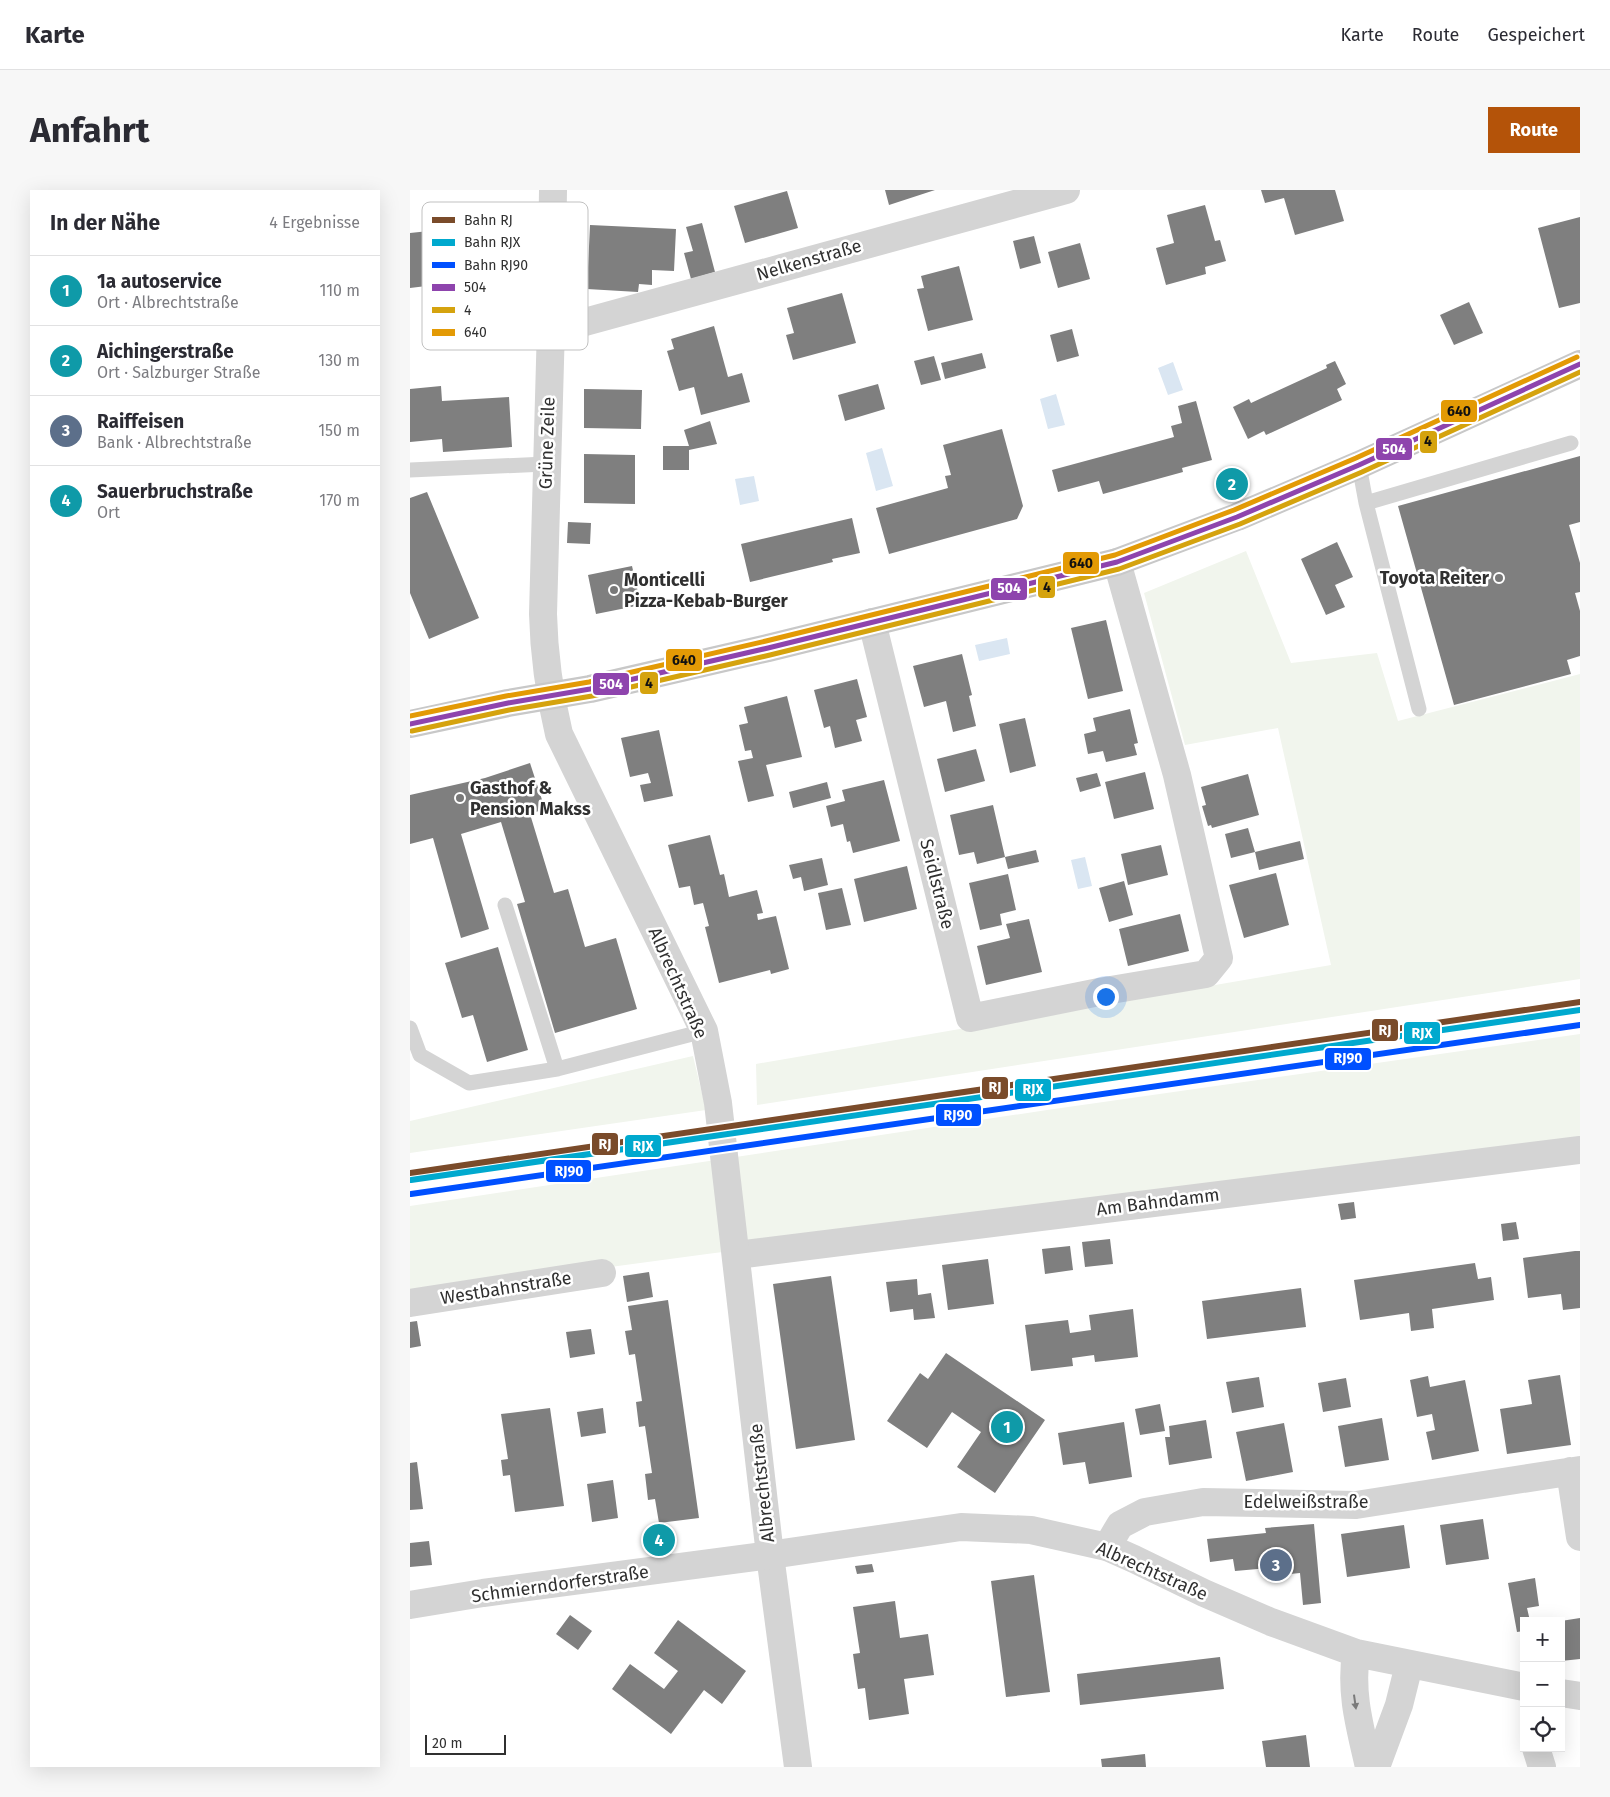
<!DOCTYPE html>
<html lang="de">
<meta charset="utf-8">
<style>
:root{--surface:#fff;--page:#f7f7f7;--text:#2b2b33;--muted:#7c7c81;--line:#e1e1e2;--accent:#b45309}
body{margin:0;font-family:"Fira Sans",sans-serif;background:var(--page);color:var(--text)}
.controls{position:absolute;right:15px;bottom:15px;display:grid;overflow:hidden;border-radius:0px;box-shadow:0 5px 20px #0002}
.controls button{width:45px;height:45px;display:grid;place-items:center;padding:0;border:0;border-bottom:1px solid var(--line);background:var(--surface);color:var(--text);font:25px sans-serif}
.scale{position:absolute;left:15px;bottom:12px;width:81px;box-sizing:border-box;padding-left:5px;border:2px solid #303030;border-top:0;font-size:14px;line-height:18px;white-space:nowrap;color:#303030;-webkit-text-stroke:4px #fff;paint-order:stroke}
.you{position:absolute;left:695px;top:806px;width:18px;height:18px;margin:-12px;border:4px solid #fff;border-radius:50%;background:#1a73e8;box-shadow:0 0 0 8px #1a73e833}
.badge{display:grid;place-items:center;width:32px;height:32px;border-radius:50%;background:var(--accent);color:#fff;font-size:16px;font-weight:700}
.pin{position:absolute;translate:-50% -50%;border:2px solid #fff;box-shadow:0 1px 5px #0006}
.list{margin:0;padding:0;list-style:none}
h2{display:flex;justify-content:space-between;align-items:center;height:65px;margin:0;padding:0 20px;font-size:21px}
h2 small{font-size:16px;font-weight:400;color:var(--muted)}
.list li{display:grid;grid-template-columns:32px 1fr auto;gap:15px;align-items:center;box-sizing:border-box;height:70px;padding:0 20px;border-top:1px solid var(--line)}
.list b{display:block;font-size:19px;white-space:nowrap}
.list p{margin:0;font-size:16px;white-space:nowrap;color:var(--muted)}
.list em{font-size:16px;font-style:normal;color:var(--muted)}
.icon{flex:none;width:28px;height:28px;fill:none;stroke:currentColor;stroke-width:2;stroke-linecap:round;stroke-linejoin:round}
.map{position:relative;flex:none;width:1170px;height:1577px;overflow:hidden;border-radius:0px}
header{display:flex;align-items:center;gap:30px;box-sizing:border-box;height:70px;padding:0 25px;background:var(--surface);border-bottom:1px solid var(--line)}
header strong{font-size:24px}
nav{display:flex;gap:28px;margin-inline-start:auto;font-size:18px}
.intro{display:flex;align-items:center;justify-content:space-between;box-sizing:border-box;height:120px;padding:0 30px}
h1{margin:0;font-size:35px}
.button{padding:12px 22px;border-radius:0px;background:var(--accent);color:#fff;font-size:18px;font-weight:700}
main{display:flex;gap:30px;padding:0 30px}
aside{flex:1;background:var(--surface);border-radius:0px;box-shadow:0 5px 20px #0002}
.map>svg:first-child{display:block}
.green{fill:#f1f5ed}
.water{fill:#dae6f2}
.building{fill:#7f7f7f}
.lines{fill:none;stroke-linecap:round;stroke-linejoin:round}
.service{stroke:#d4d4d4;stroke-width:15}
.minor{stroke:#d4d4d4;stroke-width:28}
.tertiary{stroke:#d4d4d4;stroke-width:28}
.primary{stroke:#c8c8c8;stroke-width:28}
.bus-1-casing{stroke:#fff;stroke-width:9}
.bus-2-casing{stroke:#fff;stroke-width:9}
.bus-3-casing{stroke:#fff;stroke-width:9}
.bus-1{stroke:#8e44ad;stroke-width:5}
.bus-2{stroke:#d5a30e;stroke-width:5}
.bus-3{stroke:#e39a05;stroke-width:5}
.rail-1-casing{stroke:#fff;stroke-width:10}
.rail-2-casing{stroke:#fff;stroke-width:10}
.rail-3-casing{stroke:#fff;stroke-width:10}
.rail-1{stroke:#7a4b2a;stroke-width:6}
.rail-2{stroke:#00a9ce;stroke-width:6}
.rail-3{stroke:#0050ff;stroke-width:6}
.oneway{fill:#7a7a7a}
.poi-dot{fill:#787878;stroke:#fff;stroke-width:2}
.labels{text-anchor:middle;stroke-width:5;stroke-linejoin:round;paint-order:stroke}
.street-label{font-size:18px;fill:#303030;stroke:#fff}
.poi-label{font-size:18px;font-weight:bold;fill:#303030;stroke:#fff;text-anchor:start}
.key{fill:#fff;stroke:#c1c1c1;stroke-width:1}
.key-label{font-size:14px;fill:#303030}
.line-badge{stroke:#fff;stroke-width:2}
.badge-label{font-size:14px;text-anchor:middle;font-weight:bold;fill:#fff}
.pale-badge-label{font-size:14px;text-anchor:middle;font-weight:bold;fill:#111}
</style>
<header>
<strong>Karte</strong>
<nav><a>Karte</a><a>Route</a><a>Gespeichert</a></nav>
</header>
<div class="intro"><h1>Anfahrt</h1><a class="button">Route</a></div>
<main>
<aside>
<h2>In der Nähe<small>4 Ergebnisse</small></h2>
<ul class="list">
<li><span class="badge" style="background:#0f9aa8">1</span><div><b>1a autoservice</b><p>Ort · Albrechtstraße</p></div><em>110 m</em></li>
<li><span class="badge" style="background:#0f9aa8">2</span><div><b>Aichingerstraße</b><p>Ort · Salzburger Straße</p></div><em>130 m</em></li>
<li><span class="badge" style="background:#5c6f8a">3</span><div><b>Raiffeisen</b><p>Bank · Albrechtstraße</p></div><em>150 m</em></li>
<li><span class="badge" style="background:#0f9aa8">4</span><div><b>Sauerbruchstraße</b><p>Ort</p></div><em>170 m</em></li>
</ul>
</aside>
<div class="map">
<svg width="1170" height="1577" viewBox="0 0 1170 1577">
<rect width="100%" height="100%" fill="#fff"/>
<path class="green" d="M836,361l45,112 86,-10 21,68 182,-47v305l-823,126 -1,-41 575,-99 -53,-237 -93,17 -41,-152z
M1170,844v109l-873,111 -297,40v-88l637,-96z
M283,866l13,54 -296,43v-32z"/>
<path class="water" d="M763,172l10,28 -15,5 -10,-27z
M646,204l9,31 -17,4 -8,-30z
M472,258l11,38 -17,5 -10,-38z
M344,286l5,25 -19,4 -5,-26z
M597,448l3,16 -31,7 -4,-16z
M675,667l7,29 -14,3 -7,-29z"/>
<path class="building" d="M475,0h50l-46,15z
M851,0h74l9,31 -49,14 -11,-37 -19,5z
M377,1l11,37 -53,15 -11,-37z
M795,15l10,36 5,-1 6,21 -21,6 1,7 -40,11 -10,-37 18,-5 -7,-28z
M1170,27v86l-21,5 -21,-80z
M292,33l13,49 -24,7 -7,-26 9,-2 -7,-24z
M180,35l86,4 -2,42 -22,-1v15l-13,-1 -1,8 -51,-3z
M38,39l2,15 71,-9 7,54 -75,9 -2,-15 -41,5v-55z
M624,46l7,27 -21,6 -7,-28z
M670,53l10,36 -32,9 -10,-36z
M549,76l14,54 -45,11 -11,-42 7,-1 -3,-12z
M432,103l14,50 -63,17 -7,-25 8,-2 -7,-25z
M1059,112l14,31 -29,12 -14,-30z
M304,136l14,51 14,-4 8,29 -49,13 -7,-28 -15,4 -12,-40 7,-2 -3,-10z
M662,139l7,27 -22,6 -7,-27z
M572,163l4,15 -41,11 -4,-16z
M524,166l7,24 -20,5 -7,-24z
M925,171l11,23 -9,5 5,11 -76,35 -2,-4 -16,8 -15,-32 16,-8 2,4 76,-35 -1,-3z
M468,194l7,25 -40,12 -7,-26z
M31,196l1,15 67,-4 3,50 -69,5 -1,-13 -32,3v-53z
M174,199l58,1 -1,39 -57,-1z
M786,211l16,59 -30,8 1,4 -80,22 -4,-13 -41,11 -6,-22 122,-33 -3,-11 11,-3 -4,-17z
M300,231l7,23 -28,6v20h-26v-24h26l-5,-16z
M592,239l21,77 -6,13 -128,35 -13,-46 72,-20 -3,-12 6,-1 -8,-30z
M174,264l51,1v49l-51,-1z
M1170,266v66l-11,3 11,38v29l-5,1 5,18v45l-13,4 4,14 -117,31 -56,-199z
M830,286l4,8 -20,8 -3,-8z
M17,302l52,126 -50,21 -19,-46v-95z
M442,328l8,35 -28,6 1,3 -83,20 -9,-38z
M158,332l23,1 -1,21 -23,-1z
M927,352l16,35 -18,8 10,22 -19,8 -25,-56z
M222,376l9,39 -45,9 -8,-39z
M696,430l17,71 -35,8 -17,-71z
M552,464l10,41 -3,1 7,30 -23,6 -7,-31 -22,6 -11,-41z
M447,489l10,38 -11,3 6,21 -27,7 -5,-22 -6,2 -10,-38z
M377,506l15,61 -36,8 8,31 -26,6 -10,-41 15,-3 -2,-8 -6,1 -6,-26 9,-2 -4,-16z
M720,519l8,34 -4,1 3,11 -31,7 -3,-11 -15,3 -4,-20 12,-3 -3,-13z
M615,528l11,48 -26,7 -11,-49z
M249,540l14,66 -29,6 -4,-17 11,-2 -3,-10 -18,4 -9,-39z
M566,559l9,32 -40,11 -8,-33z
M120,573l15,46 -15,5 24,79 14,-4 17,58 31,-9 21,71 -82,24 -38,-129 8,-2 -24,-80 -40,12 28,95 -28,9 -28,-100 -23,6v-49l75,-17z
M735,582l9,37 -40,10 -9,-37z
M687,583l4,13 -21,6 -4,-14z
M838,584l11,41 -47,13 -1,-3 -3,1 -6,-20 4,-1 -5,-18z
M474,590l16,61 -47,12 -3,-12 -3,1 -4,-18 -12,3 -5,-21 19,-5 -3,-11z
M417,592l4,16 -38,10 -4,-16z
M583,615l12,52 -28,7 -3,-12 -15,3 -9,-40z
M838,638l7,24 -24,6 -6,-24z
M300,645l10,40 4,-1 5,23 28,-7 6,23 -6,1 1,6 18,-4 13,53 -18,5 -1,-4 -51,13 -14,-56 4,-1 -6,-23 -9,2 -4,-19 -11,2 -11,-43z
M890,651l4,18 -45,11 -4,-18z
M751,655l7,30 -40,10 -7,-31z
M626,660l3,12 -31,7 -3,-12z
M412,668l6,27 -24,6 -3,-14 -8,2 -4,-14z
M497,676l10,43 -53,13 -10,-43z
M866,683l13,52 -45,13 -15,-53z
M598,684l8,36 -16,4 2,11 -22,5 -11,-47z
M714,691l9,34 -24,7 -10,-34z
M432,698l9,37 -25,5 -8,-37z
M770,724l9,37 -61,15 -9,-37z
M619,729l13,53 -56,13 -9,-39 33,-8 -4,-14z
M88,757l30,103 -41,12 -14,-47 -11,3 -17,-55z
M944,1012l2,16 -15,2 -3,-16z
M1106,1032l3,17 -16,2 -2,-17z
M700,1049l3,25 -28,3 -3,-25z
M660,1056l3,24 -28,4 -3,-25z
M1165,1061h5v57l-17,2 -2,-16 -33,4 -5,-40z
M578,1069l6,45 -46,6 -6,-45z
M1065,1073l3,16 13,-2 3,23 -62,9 2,19 -23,3 -2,-18 -49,7 -6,-40z
M239,1082l4,25 -26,5 -4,-26z
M421,1086l24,164 -59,9 -23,-165z
M507,1089l1,16 13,-2 4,25 -21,2 -1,-11 -23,3 -4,-30z
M891,1098l5,39 -99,12 -5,-38z
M258,1110l31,218 -40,5 -4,-24 -7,1 -3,-26 7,-1 -7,-47 -6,1 -3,-25 6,-1 -7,-47 -6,1 -4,-24 7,-1 -4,-24z
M723,1119l5,48 -43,5 -1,-7 -22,3 1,8 -42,5 -6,-46 43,-5 2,13 21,-3 -2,-15z
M7,1131l4,25 -11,2v-26z
M181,1139l4,25 -25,4 -4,-26z
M536,1163l99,67 -50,73 -38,-26 24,-35 -29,-20 -25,36 -40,-27 33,-48 8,6z
M1150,1185l11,70 -64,9 -7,-45 32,-5 -4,-24z
M1018,1186l2,11 35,-7 14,71 -47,9 -6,-28 9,-2 -3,-16 -15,3 -7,-37z
M849,1187l5,30 -32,6 -6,-31z
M936,1188l5,29 -28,5 -5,-29z
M750,1214l5,27 -25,4 -5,-26z
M140,1218l14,98 -49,6 -5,-37 -7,1 -2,-16 7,-1 -7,-45z
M193,1218l3,25 -25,4 -4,-25z
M972,1228l7,42 -44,7 -7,-41z
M796,1230l6,38 -43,7 -4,-28h5l-1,-11z
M714,1232l8,55 -43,7 -4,-22 -22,3 -5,-32z
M874,1233l9,49 -47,9 -10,-49z
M7,1272l6,47 -13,1v-47z
M203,1290l5,38 -26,4 -5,-38z
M1073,1329l6,40 -43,6 -6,-40z
M904,1334l7,79 -18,2 -3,-32 -30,3 -1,-8 -34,3 -2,-12 -23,3 -3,-23 59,-6 -1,-5z
M994,1335l6,43 -63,9 -6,-43z
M258,1344l1,9 -19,3 -2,-9z
M19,1351l3,24 -22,2v-24z
M462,1374l2,8 -17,2 -2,-8z
M624,1385l16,117 -44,5 -15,-116z
M1125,1388l4,28 -12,2 3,13h-6v10l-7,1 -9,-49z
M485,1411l5,37 28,-4 6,41 -30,4 5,35 -40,6 -4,-32 -7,1 -5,-35 7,-1 -7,-46z
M160,1425l22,16 -14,19 -22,-16z
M1170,1428v41l-19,2v-40z
M268,1430l68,51 -24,33 -18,-14 -33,44 -59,-45 18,-25 34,25 14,-18 -24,-18z
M810,1467l4,32 -144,16 -3,-31z
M896,1545l4,32h-44l-4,-26z
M735,1564l1,13h-44l-1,-8z"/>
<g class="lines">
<path class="service" d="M949,275l7,38 53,206
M0,280l136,-6
M956,313l205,-60
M95,715l52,164 147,-38
M0,838l10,27 49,28 88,-14"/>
<path class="minor" d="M141,136l23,-1 492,-135
M462,432l98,396 129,-26 107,-18 13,-16 -42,-183 -60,-213
M327,1065l843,-105
M0,1113l192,-30
M1160,1281l10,66
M697,1357l13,-22 25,-13 58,-10 153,3 224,-35
M360,1365l28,212
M1126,1558l6,19"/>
<path class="tertiary" d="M143,0l-2,136 -8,288c1,43 6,78 16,120l145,297 14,72 52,452
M0,1415l73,-12 287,-38 191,-28 70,3 76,17 27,12 70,34 67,29 85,31 168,34
M946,1463c-6,41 4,74 13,114
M1151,1503l19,3
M966,1577l23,-62 10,-40"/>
<path class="primary" d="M0,534l98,-21 82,-14 178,-41 349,-86 120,-45 122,-52 221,-101"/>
<g class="bus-1-casing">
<path id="bus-1" d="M0,534l98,-21 82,-14 178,-41 349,-86 120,-45 122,-52 221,-101"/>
</g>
<g class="bus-2-casing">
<path id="bus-2" d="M2,541l97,-21 83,-14 178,-41 349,-86 121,-45 122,-52 218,-100"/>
</g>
<g class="bus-3-casing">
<path id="bus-3" d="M0,526l96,-20 83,-14 177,-41 349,-86 119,-45 122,-52 221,-101"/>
</g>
<use href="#bus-1" class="bus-1"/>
<use href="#bus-2" class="bus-2"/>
<use href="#bus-3" class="bus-3"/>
<g class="rail-1-casing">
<path id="rail-1" d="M0,983l1170,-171"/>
</g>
<g class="rail-2-casing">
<path id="rail-2" d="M1,990l1169,-170"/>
</g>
<g class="rail-3-casing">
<path id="rail-3" d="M1,1004l1169,-169"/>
</g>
<use href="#rail-1" class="rail-1"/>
<use href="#rail-2" class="rail-2"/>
<use href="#rail-3" class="rail-3"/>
</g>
<defs><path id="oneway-solid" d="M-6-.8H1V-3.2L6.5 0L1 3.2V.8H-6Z" transform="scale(1.25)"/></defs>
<use class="oneway" href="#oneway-solid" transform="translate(945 1512) rotate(82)"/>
<g class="poi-dot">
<circle cx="1089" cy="388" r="5"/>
<circle cx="204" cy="400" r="5"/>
<circle cx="50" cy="608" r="5"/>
</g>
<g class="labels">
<g class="street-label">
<text transform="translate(399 70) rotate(-16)" y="6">Nelkenstraße</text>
<text transform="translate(137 253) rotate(-88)" y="6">Grüne Zeile</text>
<text transform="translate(527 694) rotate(76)" y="6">Seidlstraße</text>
<text transform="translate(268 793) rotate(66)" y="6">Albrechtstraße</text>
<text transform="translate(748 1012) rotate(-7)" y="6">Am Bahndamm</text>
<text transform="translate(96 1098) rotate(-9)" y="6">Westbahnstraße</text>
<text transform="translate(352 1293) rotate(-96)" y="6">Albrechtstraße</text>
<text x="896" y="1318">Edelweißstraße</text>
<text transform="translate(742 1381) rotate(24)" y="6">Albrechtstraße</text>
<text transform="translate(150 1394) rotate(-8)" y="6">Schmierndorferstraße</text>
</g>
<g class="poi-label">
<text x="1079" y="394" text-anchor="end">Toyota Reiter</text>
<text x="214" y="396">Monticelli<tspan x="214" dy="21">Pizza-Kebab-Burger</tspan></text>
<text x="60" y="604">Gasthof &amp;<tspan x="60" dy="21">Pension Makss</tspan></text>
</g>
</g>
<rect x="12" y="12" width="166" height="148" rx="8" class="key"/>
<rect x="22" y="27" width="23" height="6" fill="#7a4b2a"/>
<rect x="22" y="49" width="23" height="7" fill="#00a9ce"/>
<rect x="22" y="72" width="23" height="6" fill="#0050ff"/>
<rect x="22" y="94" width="23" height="7" fill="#8e44ad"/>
<rect x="22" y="117" width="23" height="6" fill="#d5a30e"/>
<rect x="22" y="139" width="23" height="7" fill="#e39a05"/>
<g class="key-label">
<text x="54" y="35">Bahn RJ</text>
<text x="54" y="57">Bahn RJX</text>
<text x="54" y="80">Bahn RJ90</text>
<text x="54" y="102">504</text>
<text x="54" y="125">4</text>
<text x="54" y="147">640</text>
</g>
<g class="line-badge">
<rect x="1030" y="209" width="38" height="24" rx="5" fill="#e39a05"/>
<rect x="1009" y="240" width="19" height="24" rx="5" fill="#d5a30e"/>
<rect x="965" y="247" width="38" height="24" rx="5" fill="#8e44ad"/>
<rect x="652" y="361" width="38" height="24" rx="5" fill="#e39a05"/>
<rect x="627" y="385" width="19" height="24" rx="5" fill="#d5a30e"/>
<rect x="580" y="387" width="38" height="24" rx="5" fill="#8e44ad"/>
<rect x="255" y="458" width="38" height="24" rx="5" fill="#e39a05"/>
<rect x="229" y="481" width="20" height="24" rx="5" fill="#d5a30e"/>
<rect x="182" y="482" width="38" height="24" rx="5" fill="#8e44ad"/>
<rect x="961" y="828" width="28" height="24" rx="5" fill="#7a4b2a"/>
<rect x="993" y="831" width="38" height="24" rx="5" fill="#00a9ce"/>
<rect x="914" y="857" width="48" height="24" rx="5" fill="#0050ff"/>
<rect x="571" y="886" width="28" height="24" rx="5" fill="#7a4b2a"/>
<rect x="604" y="888" width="38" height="24" rx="5" fill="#00a9ce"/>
<rect x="525" y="913" width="47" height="24" rx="5" fill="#0050ff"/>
<rect x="181" y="942" width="28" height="24" rx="5" fill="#7a4b2a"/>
<rect x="214" y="944" width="38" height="24" rx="5" fill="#00a9ce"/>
<rect x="135" y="969" width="47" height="24" rx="5" fill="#0050ff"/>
</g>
<g class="badge-label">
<text x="984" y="264">504</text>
<text x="599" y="403">504</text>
<text x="201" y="499">504</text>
<text x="975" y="845">RJ</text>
<text x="1012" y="848">RJX</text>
<text x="938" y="873">RJ90</text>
<text x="585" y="902">RJ</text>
<text x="623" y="904">RJX</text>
<text x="548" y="930">RJ90</text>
<text x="195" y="959">RJ</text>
<text x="233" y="961">RJX</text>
<text x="159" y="986">RJ90</text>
</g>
<g class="pale-badge-label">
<text x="1049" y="226">640</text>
<text x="1018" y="256">4</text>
<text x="671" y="378">640</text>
<text x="637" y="402">4</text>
<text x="274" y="475">640</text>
<text x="239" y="498">4</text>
</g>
</svg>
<div class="controls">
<button>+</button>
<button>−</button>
<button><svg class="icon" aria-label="locate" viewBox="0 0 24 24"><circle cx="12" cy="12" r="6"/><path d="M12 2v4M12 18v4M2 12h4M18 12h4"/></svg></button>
</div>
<div class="scale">20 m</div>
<div class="you"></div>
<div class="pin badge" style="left:597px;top:1237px;background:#0f9aa8">1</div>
<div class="pin badge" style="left:822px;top:294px;background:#0f9aa8">2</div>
<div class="pin badge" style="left:866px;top:1375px;background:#5c6f8a">3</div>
<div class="pin badge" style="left:249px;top:1350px;background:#0f9aa8">4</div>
</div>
</main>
